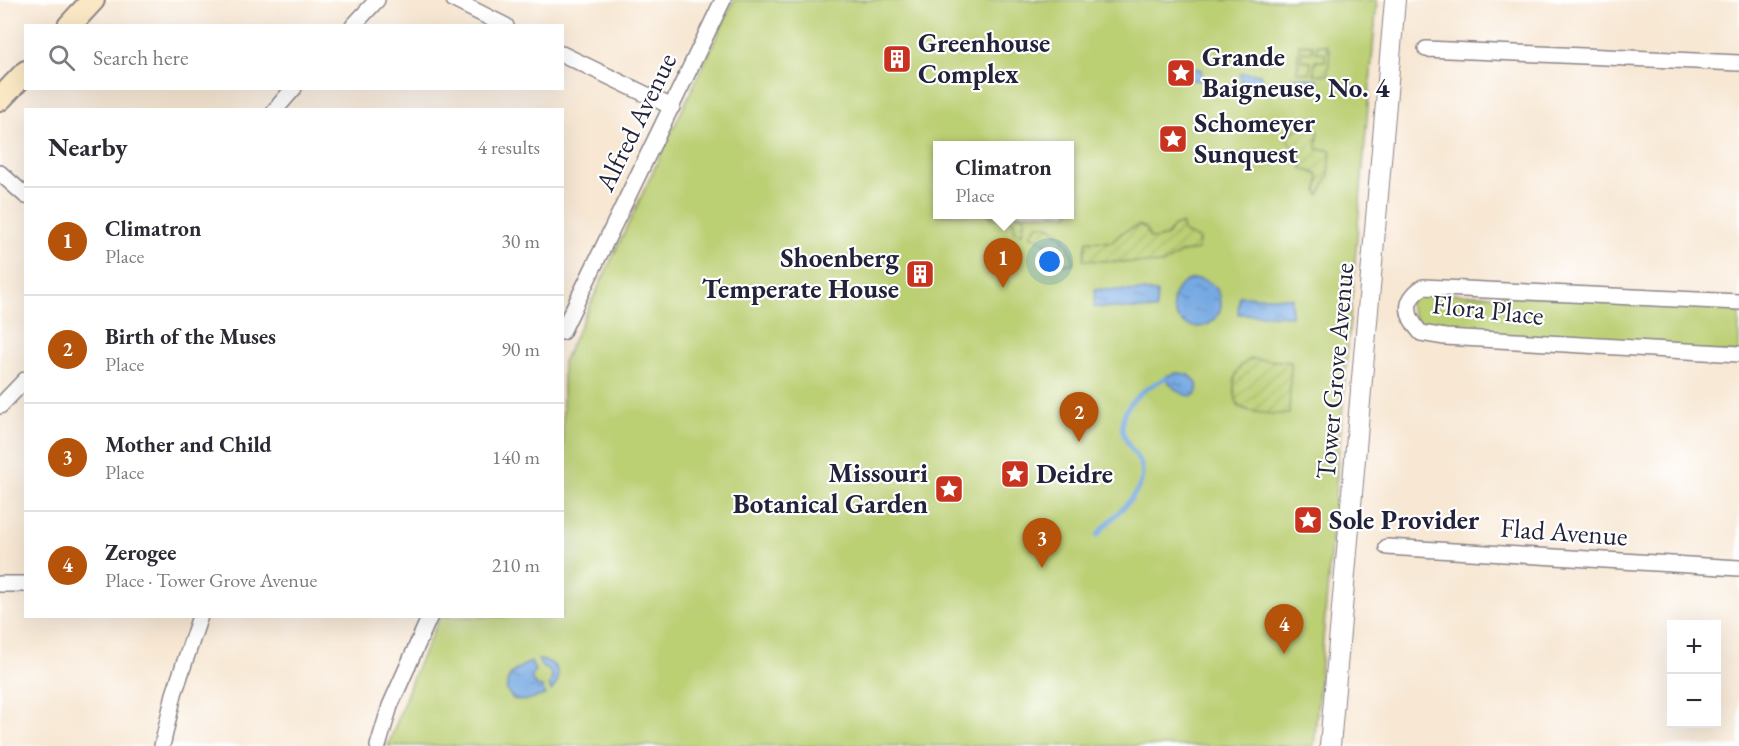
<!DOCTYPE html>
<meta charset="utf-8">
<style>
:root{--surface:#fff;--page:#f2f2f3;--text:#2b2b33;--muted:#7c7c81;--line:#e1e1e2;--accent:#b45309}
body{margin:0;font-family:"EB Garamond",serif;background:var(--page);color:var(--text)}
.controls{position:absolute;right:18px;bottom:18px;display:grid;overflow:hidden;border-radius:0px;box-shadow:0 6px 24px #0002}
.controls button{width:54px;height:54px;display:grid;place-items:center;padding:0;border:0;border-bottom:2px solid var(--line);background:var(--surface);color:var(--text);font:30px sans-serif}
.you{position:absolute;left:1050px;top:262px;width:21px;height:21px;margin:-15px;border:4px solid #fff;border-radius:50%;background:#1a73e8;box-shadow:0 0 0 9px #1a73e833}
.badge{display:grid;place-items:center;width:39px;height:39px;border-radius:50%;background:var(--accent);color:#fff;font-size:20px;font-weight:700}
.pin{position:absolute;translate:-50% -50px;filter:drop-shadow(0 2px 3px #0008)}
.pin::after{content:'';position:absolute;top:32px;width:21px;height:18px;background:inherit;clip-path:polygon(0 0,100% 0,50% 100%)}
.popup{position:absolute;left:933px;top:141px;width:141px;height:78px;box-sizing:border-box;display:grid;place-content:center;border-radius:0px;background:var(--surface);filter:drop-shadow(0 2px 4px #0005);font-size:20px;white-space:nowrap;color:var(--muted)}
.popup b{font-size:22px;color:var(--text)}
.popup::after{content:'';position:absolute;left:50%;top:100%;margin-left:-12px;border:12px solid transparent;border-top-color:var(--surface)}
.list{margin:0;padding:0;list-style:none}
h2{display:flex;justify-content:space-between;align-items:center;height:78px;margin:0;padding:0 24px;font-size:26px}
h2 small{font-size:20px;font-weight:400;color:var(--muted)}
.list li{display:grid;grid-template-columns:39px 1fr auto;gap:18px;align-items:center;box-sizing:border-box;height:108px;padding:0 24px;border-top:2px solid var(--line)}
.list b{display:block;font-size:22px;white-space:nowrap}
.list p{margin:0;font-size:20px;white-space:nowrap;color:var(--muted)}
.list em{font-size:20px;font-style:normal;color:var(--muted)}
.icon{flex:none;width:33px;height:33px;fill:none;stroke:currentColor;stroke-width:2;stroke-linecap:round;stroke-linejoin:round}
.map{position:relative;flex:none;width:1739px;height:746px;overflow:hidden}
.search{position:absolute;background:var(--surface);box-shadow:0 6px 24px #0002;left:24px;top:24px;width:540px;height:66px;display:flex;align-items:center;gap:15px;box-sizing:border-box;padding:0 21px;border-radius:0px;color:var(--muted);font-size:22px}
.panel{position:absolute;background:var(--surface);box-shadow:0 6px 24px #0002;left:24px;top:108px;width:540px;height:510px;border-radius:0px}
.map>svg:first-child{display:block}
.park{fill:#bbcf73;stroke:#6e7857;stroke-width:1.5;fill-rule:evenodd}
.garden{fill:url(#garden-furrows);stroke:#6e7857;stroke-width:1.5}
.water{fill:url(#water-ripples);stroke:#4c668e;stroke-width:1.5}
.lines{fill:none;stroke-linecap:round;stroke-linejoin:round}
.stream{stroke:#76a9e2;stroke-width:4.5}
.minor-casing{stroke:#8c8487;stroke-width:18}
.tertiary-casing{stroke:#8c8487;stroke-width:22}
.secondary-casing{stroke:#8c8487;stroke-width:26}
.minor{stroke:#fff;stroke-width:15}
.tertiary{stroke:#fff;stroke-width:20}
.secondary{stroke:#fae7c3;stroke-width:22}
.labels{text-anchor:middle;stroke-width:4.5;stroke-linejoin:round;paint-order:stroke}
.poi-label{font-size:27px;font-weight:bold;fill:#22223b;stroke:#fff;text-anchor:start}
.street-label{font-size:27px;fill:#22223b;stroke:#fff}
</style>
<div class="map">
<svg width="1739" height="746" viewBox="0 0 1739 746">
<defs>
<pattern id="garden-furrows" width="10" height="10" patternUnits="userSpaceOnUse" patternTransform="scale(1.5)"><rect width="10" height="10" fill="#bbcf73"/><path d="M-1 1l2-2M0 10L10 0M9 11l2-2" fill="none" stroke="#a0b164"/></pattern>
<pattern id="water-ripples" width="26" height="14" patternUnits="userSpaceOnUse" patternTransform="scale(1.5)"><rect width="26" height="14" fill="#76a9e2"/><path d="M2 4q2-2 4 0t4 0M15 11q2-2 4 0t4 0" fill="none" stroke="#6089b8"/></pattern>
</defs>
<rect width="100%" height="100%" fill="#fff"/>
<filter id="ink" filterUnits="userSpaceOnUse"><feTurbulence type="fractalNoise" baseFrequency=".0167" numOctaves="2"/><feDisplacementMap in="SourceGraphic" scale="12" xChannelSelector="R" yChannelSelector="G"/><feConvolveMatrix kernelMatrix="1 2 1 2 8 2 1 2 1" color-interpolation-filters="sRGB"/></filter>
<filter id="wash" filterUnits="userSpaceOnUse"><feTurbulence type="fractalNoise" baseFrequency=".008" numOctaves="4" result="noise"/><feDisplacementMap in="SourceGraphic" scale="24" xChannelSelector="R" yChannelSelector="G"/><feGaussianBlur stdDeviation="1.35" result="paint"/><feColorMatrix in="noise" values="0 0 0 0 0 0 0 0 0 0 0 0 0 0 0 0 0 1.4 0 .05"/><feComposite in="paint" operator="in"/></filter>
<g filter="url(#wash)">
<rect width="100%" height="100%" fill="#f7e7d3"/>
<path class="park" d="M734,0h643l-63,746h-926l28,-77 24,-52 122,-1 1,-254zM937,146h132v68h-132z
M1413,293l326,9v52l-318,-21 -12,-29z"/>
<path class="garden" d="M1299,44l14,1 -1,7 -10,-1 -1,9 10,1 -1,12 -13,-1z
M1317,45h10v5h3l-2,25 -14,-1 1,-13h10v-8l-9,-1z
M1302,127l16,3 -1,19 14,1 -2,25 -10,20 -2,-3c5,-23 1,-15 -15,-24l-1,-14 -13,-14 2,-7z
M989,215h33l3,2 -3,16 -8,-2v-10l-23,-3z
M1182,224c-1,10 9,12 17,15l-1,11 -16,2 -19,12 -80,-4 4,-19 25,1 11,-10 16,-7 7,3 4,10 5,1 12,-3 6,-10z
M1037,225c20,-2 35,20 37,38l-11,2c-6,-15 -19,-24 -33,-30z
M1252,359l39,3 -2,52c-18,0 -34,0 -50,-7 -8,-18 -8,-40 13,-48z"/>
<path class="water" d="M1182,68l19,1 1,10 -2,2 -19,-2 -4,-6z
M1242,73l18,1 4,7 -5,4 -18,-1 -1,-10z
M1293,77l25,2 -1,11 -25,-2z
M1173 303a24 24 0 1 1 48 0a24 24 0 1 1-48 0Z
M1095,289l62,3 -1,18 -62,-3z
M1239,296l53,2 -1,18 -53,-2z
M1176,373c12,0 26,6 20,21l-4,2c-11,0 -23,-10 -26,-20z
M538,660c20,0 26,18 13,31l-2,-6c5,-8 2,-16 -7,-18z
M531,662l4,8c-6,8 -2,16 7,17l3,8 -21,6 -11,-2 -6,-8c-3,-16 11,-24 24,-29z"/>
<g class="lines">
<path class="stream" d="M1097,536c13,-19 40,-35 45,-58 3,-16 -10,-25 -16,-38 -15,-29 17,-52 40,-62"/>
</g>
</g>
<g filter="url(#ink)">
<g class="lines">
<g class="minor-casing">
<path id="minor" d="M454,0l52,26
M353,26l24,-26
M1426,49l313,14
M562,54l110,53
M275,110l19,-22
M0,173l26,23
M1739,302l-316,-15c-21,14 -17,29 -2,46l24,4 294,17
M562,332l161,-332
M0,406l26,-27
M1387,547l352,21
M0,584h26
M162,746l12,-52 26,-78
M378,746l12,-40 40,-90"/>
</g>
<g class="tertiary-casing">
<path id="tertiary" d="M1330,746l65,-746"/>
</g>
<g class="secondary-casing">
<path id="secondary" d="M69,26l24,-26
M0,99l26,-27"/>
</g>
<use href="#minor" class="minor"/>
<use href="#tertiary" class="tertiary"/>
<use href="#secondary" class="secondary"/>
</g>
</g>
<defs>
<g id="building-square" transform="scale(1.5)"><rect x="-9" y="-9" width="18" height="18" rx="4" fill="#c8321e" stroke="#fff"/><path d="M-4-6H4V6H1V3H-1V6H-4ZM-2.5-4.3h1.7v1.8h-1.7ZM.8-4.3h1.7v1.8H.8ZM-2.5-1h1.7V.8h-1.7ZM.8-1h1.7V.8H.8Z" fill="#fff"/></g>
<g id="sight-square" transform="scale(1.5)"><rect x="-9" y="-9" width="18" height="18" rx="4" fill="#c8321e" stroke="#fff"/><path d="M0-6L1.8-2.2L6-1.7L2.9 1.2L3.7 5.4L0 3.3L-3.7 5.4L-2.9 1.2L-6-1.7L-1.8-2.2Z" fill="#fff"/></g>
</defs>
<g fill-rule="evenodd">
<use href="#building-square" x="897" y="59"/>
<use href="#sight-square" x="1181" y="73"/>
<use href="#sight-square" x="1173" y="139"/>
<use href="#building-square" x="920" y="274"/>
<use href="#sight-square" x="1015" y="474"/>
<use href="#sight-square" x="949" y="489"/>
<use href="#sight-square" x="1308" y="520"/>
</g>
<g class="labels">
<g class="poi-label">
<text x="918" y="52">Greenhouse<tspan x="918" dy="31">Complex</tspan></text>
<text x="1202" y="66">Grande<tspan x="1202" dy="31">Baigneuse, No. 4</tspan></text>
<text x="1194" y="132">Schomeyer<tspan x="1194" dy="31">Sunquest</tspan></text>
<text x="899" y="267" text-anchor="end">Shoenberg<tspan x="899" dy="31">Temperate House</tspan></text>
<text x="928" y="482" text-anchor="end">Missouri<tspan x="928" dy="31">Botanical Garden</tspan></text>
<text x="1036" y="483">Deidre</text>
<text x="1329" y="529">Sole Provider</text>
</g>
<g class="street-label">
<text transform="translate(636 122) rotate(-64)" y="9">Alfred Avenue</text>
<text transform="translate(1488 310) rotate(6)" y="9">Flora Place</text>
<text transform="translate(1335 371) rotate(-85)" y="9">Tower Grove Avenue</text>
<text transform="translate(1564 532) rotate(4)" y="9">Flad Avenue</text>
</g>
</g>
</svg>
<div class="controls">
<button>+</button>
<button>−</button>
</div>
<div class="you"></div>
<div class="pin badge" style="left:1003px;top:288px">1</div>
<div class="popup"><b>Climatron</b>Place</div>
<div class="pin badge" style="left:1079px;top:442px">2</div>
<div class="pin badge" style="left:1042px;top:568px">3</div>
<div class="pin badge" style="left:1284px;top:654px">4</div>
<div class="search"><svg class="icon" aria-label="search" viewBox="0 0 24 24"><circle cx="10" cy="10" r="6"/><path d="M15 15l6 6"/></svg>Search here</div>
<section class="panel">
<h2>Nearby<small>4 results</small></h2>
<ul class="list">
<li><span class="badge">1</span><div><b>Climatron</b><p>Place</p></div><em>30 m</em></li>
<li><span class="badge">2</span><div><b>Birth of the Muses</b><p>Place</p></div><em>90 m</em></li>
<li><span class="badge">3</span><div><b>Mother and Child</b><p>Place</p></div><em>140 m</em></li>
<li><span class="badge">4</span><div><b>Zerogee</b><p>Place · Tower Grove Avenue</p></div><em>210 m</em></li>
</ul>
</section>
</div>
